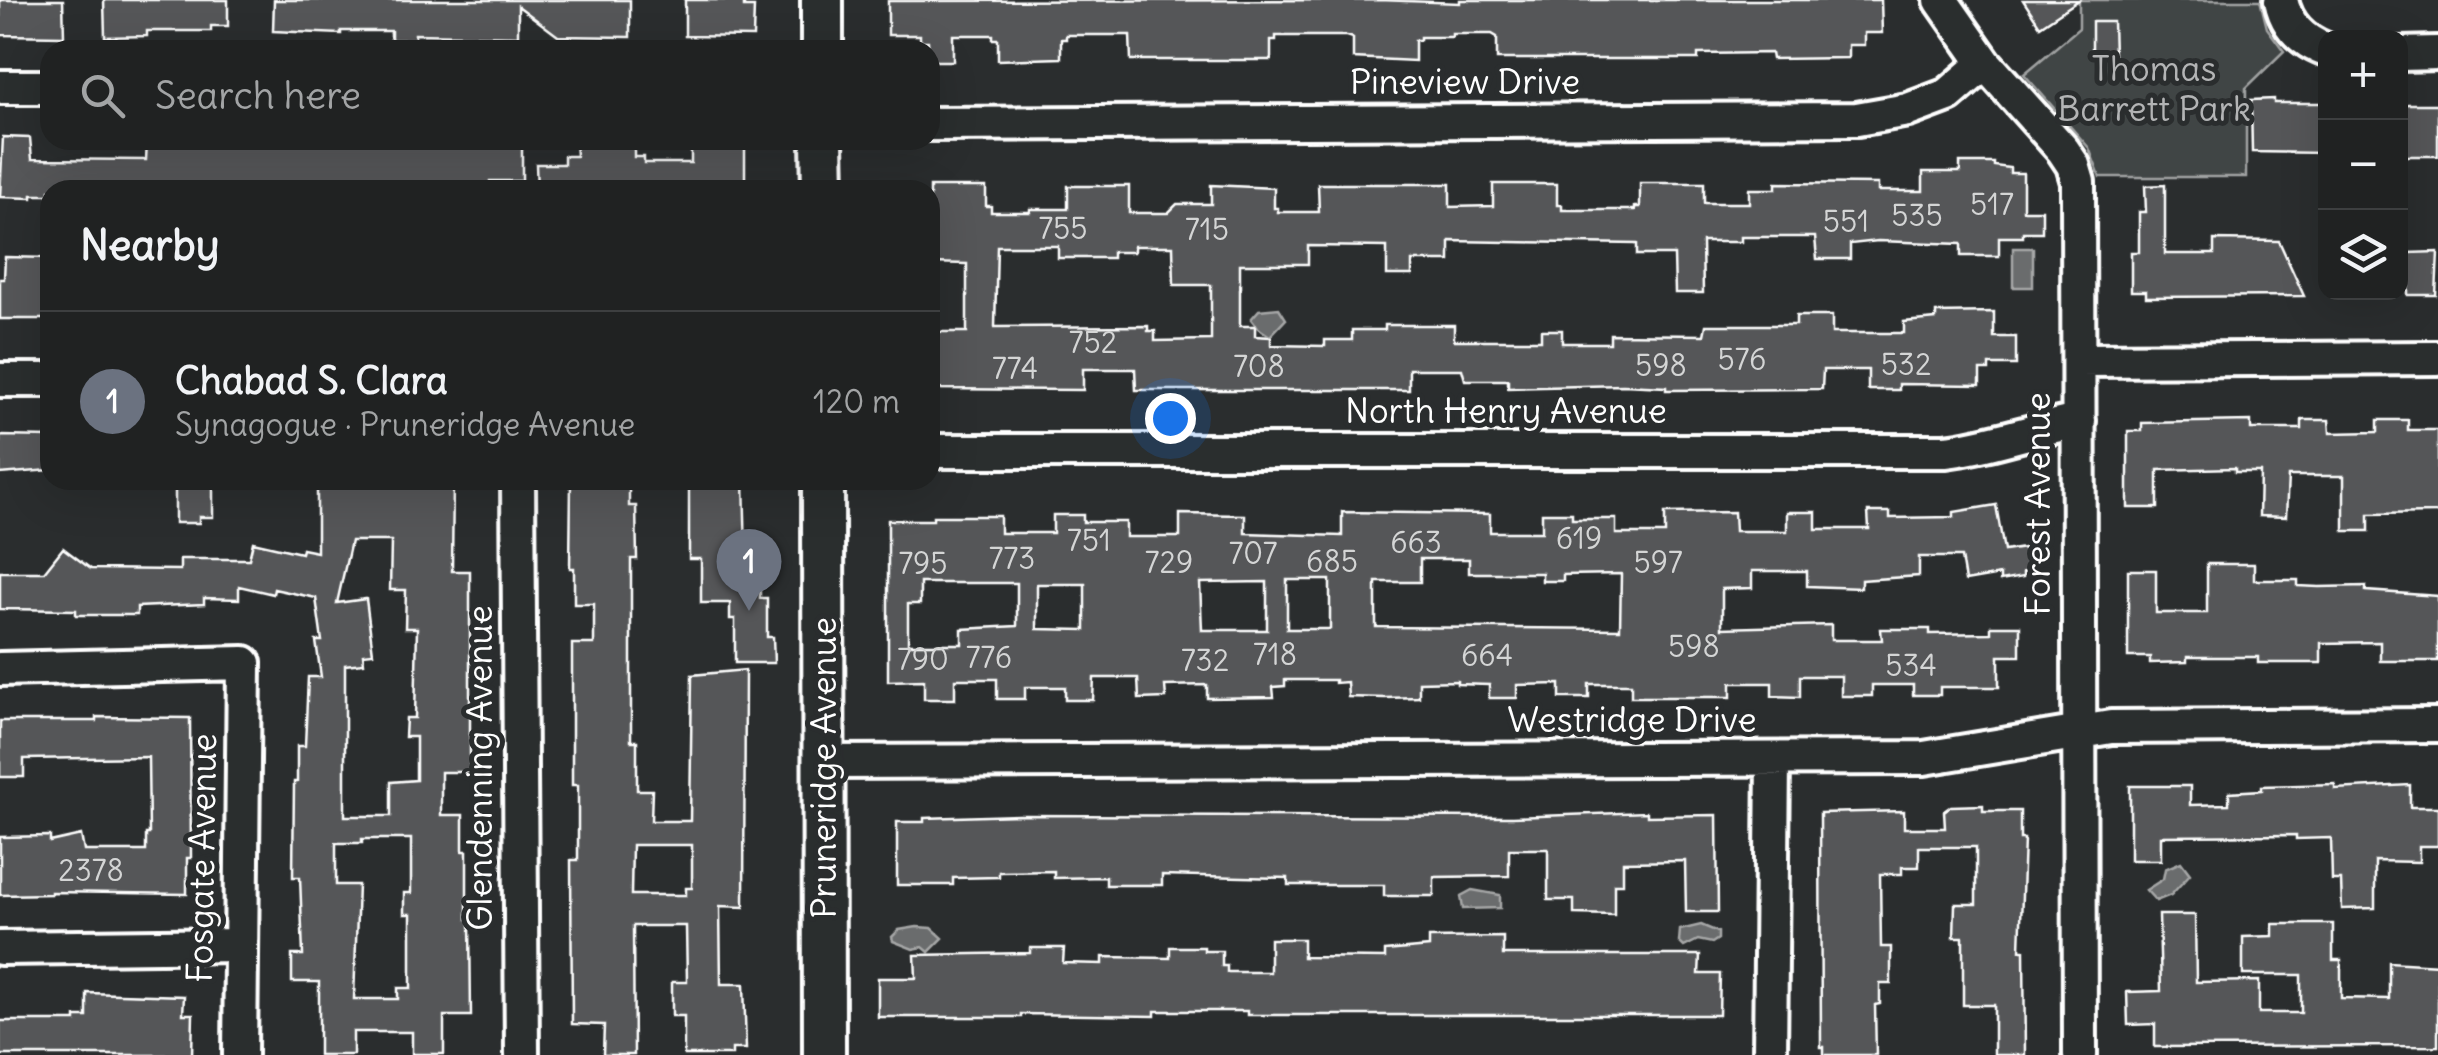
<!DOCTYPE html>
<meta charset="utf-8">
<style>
:root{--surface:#202222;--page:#2d2f2f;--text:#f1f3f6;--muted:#a2a4a5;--line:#3d3f40;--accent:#ffd166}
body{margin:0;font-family:Delius,sans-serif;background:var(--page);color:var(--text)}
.controls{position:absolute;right:30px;top:30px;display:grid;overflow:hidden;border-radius:20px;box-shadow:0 10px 40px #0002}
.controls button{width:90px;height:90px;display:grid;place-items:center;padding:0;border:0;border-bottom:2px solid var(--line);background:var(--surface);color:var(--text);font:50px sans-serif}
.you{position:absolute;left:1170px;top:418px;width:35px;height:35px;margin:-25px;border:8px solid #fff;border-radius:50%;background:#1a73e8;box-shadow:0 0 0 15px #1a73e833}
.badge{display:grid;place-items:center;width:65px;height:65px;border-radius:50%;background:var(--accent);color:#fff;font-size:32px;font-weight:700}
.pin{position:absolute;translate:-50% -82px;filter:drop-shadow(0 2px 5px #0008)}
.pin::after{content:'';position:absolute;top:52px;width:35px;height:30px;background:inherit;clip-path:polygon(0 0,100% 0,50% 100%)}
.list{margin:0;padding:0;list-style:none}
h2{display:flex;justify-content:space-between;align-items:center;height:130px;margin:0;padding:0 40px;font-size:42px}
h2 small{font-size:32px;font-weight:400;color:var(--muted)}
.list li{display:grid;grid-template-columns:65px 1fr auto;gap:30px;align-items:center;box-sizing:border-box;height:180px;padding:0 40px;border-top:2px solid var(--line)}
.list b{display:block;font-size:38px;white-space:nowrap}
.list p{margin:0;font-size:32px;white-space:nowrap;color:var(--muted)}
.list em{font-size:32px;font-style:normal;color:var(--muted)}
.icon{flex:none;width:55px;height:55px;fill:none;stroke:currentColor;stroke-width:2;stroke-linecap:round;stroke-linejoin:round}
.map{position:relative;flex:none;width:2438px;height:1055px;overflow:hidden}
.search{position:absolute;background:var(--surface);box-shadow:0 10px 40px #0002;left:40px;top:40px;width:900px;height:110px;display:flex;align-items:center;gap:25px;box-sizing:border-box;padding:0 35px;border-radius:30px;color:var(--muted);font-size:38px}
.panel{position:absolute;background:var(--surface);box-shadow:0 10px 40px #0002;left:40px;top:180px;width:900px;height:310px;border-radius:30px}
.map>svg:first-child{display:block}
.green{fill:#414445;stroke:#a0a2a2;stroke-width:2.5}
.water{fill:#6a6c6d;stroke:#a6a7a7;stroke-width:2.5}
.building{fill:#555758;stroke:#fff;stroke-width:2.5;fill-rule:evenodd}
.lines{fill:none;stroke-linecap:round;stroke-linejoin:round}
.minor-casing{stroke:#fff;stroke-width:40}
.major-casing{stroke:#fff;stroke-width:48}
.minor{stroke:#2a2d2e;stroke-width:32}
.major{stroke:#2a2d2e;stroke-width:40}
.labels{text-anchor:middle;stroke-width:10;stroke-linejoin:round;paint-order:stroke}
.number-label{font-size:30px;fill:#d4d5d5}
.park-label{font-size:35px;fill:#b3b4b5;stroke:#2a2d2e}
.street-label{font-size:35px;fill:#fff;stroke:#2a2d2e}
</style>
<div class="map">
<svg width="2438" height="1055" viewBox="0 0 2438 1055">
<rect width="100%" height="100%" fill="#2a2d2e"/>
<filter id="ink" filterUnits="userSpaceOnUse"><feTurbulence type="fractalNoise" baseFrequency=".01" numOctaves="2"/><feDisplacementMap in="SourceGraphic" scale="20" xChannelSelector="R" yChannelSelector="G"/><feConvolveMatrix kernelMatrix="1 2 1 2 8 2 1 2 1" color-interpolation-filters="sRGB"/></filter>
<g filter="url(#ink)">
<path class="green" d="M2079,0h181l7,28 17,23 -38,37v89h-146l-11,-29 -65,-74 55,-46z"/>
<path class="water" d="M2013,248h20v39h-20z
M1279,308l7,11 -16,17 -12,-8 -7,-9 8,-9z
M2181,862l9,12 -19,21 -15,6 -10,-11 17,-11 2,-10z
M1472,890l28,5v13l-37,1 -2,-13z
M1701,925l17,7v7l-6,4 -14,-3 -14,7 -5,-5 1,-12z
M917,927l15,1 11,10 -14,14 -6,-5 -10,2 -20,-8 -1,-4 7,-7z"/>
<path class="building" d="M0,0h63l1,36 -64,-1z
M104,0h124v26h-17v5h-64v5l-42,1z
M274,0h356v37l-72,-1 -40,-30v30l-103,-2v6h-24v-9h-50v3l-68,-3z
M685,0h59v7h10l-1,30 -68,-1z
M1379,0l81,3v-3h421l1,33h-18v12h-16v13l-76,1 -1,-6 -73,1v5h-201v-22l-5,-3h-40v3h-32v3h-5v21l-62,-3v-20l-6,-2h-71v4h-5v20h-140l-1,-25h-64v4h-5v19l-63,2v-21h-5v-4h-40v26h-23l-2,-20h-8v-6h-32v-34z
M2023,0h56l-39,26z
M2092,22h21l1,33h-22z
M2274,99v4h52v50l-74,-1 -1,-52z
M2408,104h30v52h-38v-50z
M3,137l27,1 2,21 114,1 1,-17 35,-2 340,-1v41h-32v9h-147v-5l-51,-1v6h-242v5h-18v3l-32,-1z
M575,140h59v17h10v6h47v-23h54v50h-208l-1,-26h28v-8h12z
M1960,163h34v3l16,2v5h13v37h19v22h-19v5h-24v19h-38v-12l-83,-3 -28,3v15h-33l-2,-22h-74v5h-39l1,51h-28l-1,-38h-37v-11l-187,-3v20h-38v14h-25v-28l-79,-1v18h-68v62h15v10l16,1v8l54,1v-6h27v-10h33v-5h69v15h87v-10h21v13h48v-9l94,1 2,-10h90v-9h36v17h72v-11l32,-3v-6l58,-1v25h22v28h-27v5h-9v15l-81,-1v6h-31v-20h-45l-1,19 -156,1v-3l-43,-2 -115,3v-8h-43l-3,-11h-53v21h-273l-1,-21h-52v21l-153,-1v-57h37v-68l-37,-1v-76h56v19h5v6h39v-3h38v-23h61v27h39l9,-9h34v-19l63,3v20h4v4h41l-1,-28h132v23l43,-1v-22h64v21h5v5h73v-3h5v-24h64v20h45v-14h27v-6l102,1v7h45v-19h37zM997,246h61v12h54v-6h22v-6h39l1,39h37v55l-56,1v-10h-7v-5l-153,1z
M2165,185v69h49v-14l65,1 25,55 -158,1v-6h-15v-39h8v-40h7l-1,-26z
M2438,252l-2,43h-28v-42z
M5,257l45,1v61h-50v-40h4z
M2302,420h27l1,13 48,-1v-12h30v10h30v83l-69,1v17h-25v-55h-56l-2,41 -27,-1 1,-44h-25v-4l-77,2v38h-30v-77h14v-8l109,-2v8h51z
M0,436l50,1v33l-50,4z
M175,480h38v37h-14v6h-24z
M317,480h136l-1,91h18v201h-29v43h22v36h4v68h3l1,97h-27v38h-32v-22h-59v23h-34v-73h-27v-27h11l-3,-78h-7l1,-95h3v-36h8l3,-69h13l-5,-36h6l-6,-43 -42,-9 -1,5 -34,-8v13l-35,-1v6l-67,3v8h-61v-5l-76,-1v-37h44l19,-24 28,21 89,1v-11h69l4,-17 48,11 1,-4 15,3zM351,541h40l-1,49h16l-1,38h12l-2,90h-9l-1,19h11v43l-25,2v34h-46v-151l19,-2 -1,-9 10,-1 -7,-54 -29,4zM362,839h49v54h-7v21h7v74h-13v11h-44l4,-114h-22v-42h26z
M571,480h58v26h7l1,53h-6v182h6v49h15l-1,31h39l2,-146 53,-5 -1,237 -24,-1 1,78h23l2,65h-14v6h-48v-39h-12v-34h15l-1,-56h-53l1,129h-31l1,-30 -32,-1 -1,-164h7v-75h-6v-141h22v-40h-20v-36h-4zM632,845h60v43h-6v7h-55z
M689,480h55l3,110h13v8h7v39h6l1,26h-39v-44h-5v-16h-29v-44h-12z
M1996,505l8,46 20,-3 4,23 -5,1v5l-23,4v-6l-35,6 -4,-24h-42v19l-58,4v8l-54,-2v-15h-55v17l-30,1v39l109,-3v15h51l-1,-11h49v5l61,-1v-7h29v30h-21v31h-59v8h-27v-10h-41v11h-31v-20h-41v21l-28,-1v-13h-41v14h-100v-13h-42v14h-29v-14l-43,1v13h-28v-13l-32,-1v-3l-38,1v15l-34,1 -37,-1 -1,-15 -12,1v-3h-50v6l-12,1 1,10 -67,1v-13l-42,1 1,12 -27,1 -1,-21h-44l-1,22h-28v-13h-40v12h-28v-20h-42v20h-31v-19l-36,1v-161h45v-4h67v17h53v-18h30v7h43v15h54v-23l65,1v18l97,3v-24l148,2v18h52v-19h30v6h44v15h49v-21l69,-1 1,19h52v-19h29v17h53l-1,-17h22v6l64,-1v-5zM1420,559h49v14h73v8h21v-6l58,-1 -1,55 -244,-2v-45h44zM1287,580h43v49h-43zM1267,582v48h-65l-2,-47zM920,583h97v43l-55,3v15h-54v-40h12zM1037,584h48v46l-48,-1z
M2207,564h47v16h44v6l21,1 47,-1v5l72,5v65h-58v-19l-59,1v20h-63v-6h-71v5l-37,1v-6h-22v-87h28v43h51z
M96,717l94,1 1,140h-4v36l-136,-2v2l-51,1v-58l50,-1v6l31,-7 3,16h62v-17h3l-1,-77 -124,2v18h-24v-56h96z
M2335,784v5l75,-4v22h28v39h-19v16l-44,-1v47l-33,1 -1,-29h-9l-1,-42 -35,1v-4l-135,1v24h-31v-74h60v19l39,-1v-12l33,-2v-4z
M1983,805v6h37v28h4l-4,111h4l1,105h-31v-50h-31v-68h-9l1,-33h21v-57h-57v20h-17v7h-22l1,73h10v37h-11v20l-5,1 1,50h-52v-8h-3l-1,-234 84,-2v17h41l-1,-17 7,-5z
M1647,812v4l70,-1 1,97h-32l-1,-51 -62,1v22h-9v31l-40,-1v-14h-26v-51h-39v27l-75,1v19h-50v-11h-96v-7l-126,-3v10h-56v-8l-52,1v-7l-55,1v5l-46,1v7h-56v-63h27v-4l95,-3 493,2z
M2159,915h36l1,67 63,-1v32h42v-38h-58v-38l30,-1v-12h60v36h8v38l48,1v-37l49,3v81l-283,1v-23l-27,1 -1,-33 34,-1z
M1503,937v18h197l-1,19h21l-1,41h-472v-4h-92v5l-134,-2v3h-143v-39h38l-1,-23 115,-2v-5h34l-1,15 40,1v-7l67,1v-11h34v4h18v15h5v6h43v-33h33v18l82,1v-7l44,-4v-9z
M87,993l97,3 -1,18h10l-1,41h-192v-34h76v-4h11z"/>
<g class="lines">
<g class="minor-casing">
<path id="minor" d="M1941,0l44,63 78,87 10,15 5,17 2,873
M2281,0c5,25 21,41 45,50
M2400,54l38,-1
M0,87h50
M930,124l927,-5 51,-9 40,-15 37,-32
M2079,360l359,-2
M0,380h50
M930,451h1015c46,-5 88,-22 134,-30
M518,480l4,575
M0,669l244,-6 -4,392
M824,762l1100,-4 187,-31 327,-2
M0,948l240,-3
M1770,1055l3,-295"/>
</g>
<g class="major-casing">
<path id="major" d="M822,50v-50
M822,140l1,50
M823,480l1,575"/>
</g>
<use href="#minor" class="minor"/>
<use href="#major" class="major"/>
</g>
</g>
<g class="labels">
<g class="number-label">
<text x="1992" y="215">517</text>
<text x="1917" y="226">535</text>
<text x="1846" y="232">551</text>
<text x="1063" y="239">755</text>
<text x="1207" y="240">715</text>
<text x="1093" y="353">752</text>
<text x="1742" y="370">576</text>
<text x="1906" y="375">532</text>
<text x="1661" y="376">598</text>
<text x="1259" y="377">708</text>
<text x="1015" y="379">774</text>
<text x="1579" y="549">619</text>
<text x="1089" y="551">751</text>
<text x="1416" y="553">663</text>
<text x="1253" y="564">707</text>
<text x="1012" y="569">773</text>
<text x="1332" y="572">685</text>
<text x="1169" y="573">729</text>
<text x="1658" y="573">597</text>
<text x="923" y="574">795</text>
<text x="1694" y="657">598</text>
<text x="1275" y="665">718</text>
<text x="1487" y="666">664</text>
<text x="989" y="668">776</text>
<text x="923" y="670">790</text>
<text x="1205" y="671">732</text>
<text x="1911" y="676">534</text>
<text x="91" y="881">2378</text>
</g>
<g class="park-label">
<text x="2154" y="81">Thomas<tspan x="2154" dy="40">Barrett Park</tspan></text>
</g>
<g class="street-label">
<text x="1465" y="94">Pineview Drive</text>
<text x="1506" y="423">North Henry Avenue</text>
<text transform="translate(2038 504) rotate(-90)" y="12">Forest Avenue</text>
<text x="1632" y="732">Westridge Drive</text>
<text transform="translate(480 768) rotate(-90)" y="12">Glendenning Avenue</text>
<text transform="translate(824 768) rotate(-90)" y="12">Pruneridge Avenue</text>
<text transform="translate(202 858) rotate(-89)" y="12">Fosgate Avenue</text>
</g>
</g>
</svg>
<div class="controls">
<button>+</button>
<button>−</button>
<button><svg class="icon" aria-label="layers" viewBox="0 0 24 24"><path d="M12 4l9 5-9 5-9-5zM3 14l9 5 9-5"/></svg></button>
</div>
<div class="you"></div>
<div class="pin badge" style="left:749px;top:611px;background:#6b7280">1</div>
<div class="search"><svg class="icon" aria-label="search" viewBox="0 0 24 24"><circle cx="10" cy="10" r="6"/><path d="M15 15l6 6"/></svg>Search here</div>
<section class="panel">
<h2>Nearby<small></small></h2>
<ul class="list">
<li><span class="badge" style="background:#6b7280">1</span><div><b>Chabad S. Clara</b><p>Synagogue · Pruneridge Avenue</p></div><em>120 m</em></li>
</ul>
</section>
</div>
